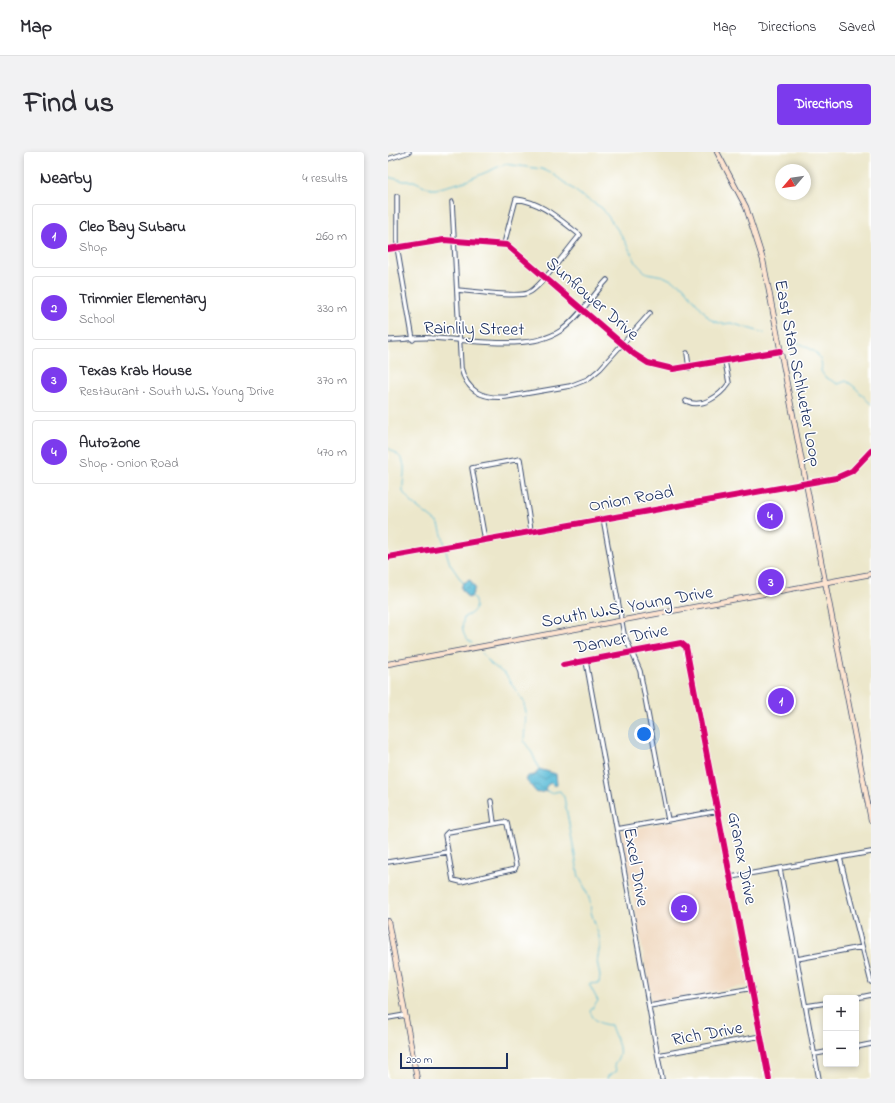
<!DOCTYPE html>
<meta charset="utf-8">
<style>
:root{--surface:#fff;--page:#f2f2f3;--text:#2b2b33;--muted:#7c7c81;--line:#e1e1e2;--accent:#7c3aed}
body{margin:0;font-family:"Indie Flower",sans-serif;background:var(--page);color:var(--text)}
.controls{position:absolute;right:12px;bottom:12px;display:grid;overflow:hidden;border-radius:4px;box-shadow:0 2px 6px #0003}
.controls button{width:36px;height:36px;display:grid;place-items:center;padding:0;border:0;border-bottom:1px solid var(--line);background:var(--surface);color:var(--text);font:20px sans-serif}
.compass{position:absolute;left:387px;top:12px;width:36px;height:36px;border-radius:50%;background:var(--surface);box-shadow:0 2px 6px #0003;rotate:241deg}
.scale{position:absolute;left:12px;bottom:10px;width:108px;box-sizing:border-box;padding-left:4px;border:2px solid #1b2f5e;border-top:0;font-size:11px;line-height:14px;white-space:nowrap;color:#1b2f5e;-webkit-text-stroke:3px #fff;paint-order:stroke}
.you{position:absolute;left:256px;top:582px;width:14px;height:14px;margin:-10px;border:3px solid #fff;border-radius:50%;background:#1a73e8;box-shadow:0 0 0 6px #1a73e833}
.badge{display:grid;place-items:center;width:26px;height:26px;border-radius:50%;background:var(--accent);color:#fff;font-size:13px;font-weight:700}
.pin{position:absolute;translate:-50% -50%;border:2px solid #fff;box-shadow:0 1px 4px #0006}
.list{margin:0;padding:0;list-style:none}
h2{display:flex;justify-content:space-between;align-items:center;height:52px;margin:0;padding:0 16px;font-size:17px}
h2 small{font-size:13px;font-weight:400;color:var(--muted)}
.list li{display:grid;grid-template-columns:26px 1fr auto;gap:12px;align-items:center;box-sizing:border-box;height:64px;margin:0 8px 8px;padding:0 8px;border:1px solid var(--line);border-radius:4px}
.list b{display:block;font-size:15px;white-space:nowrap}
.list p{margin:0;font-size:13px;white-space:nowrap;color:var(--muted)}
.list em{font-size:13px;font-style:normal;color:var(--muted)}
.map{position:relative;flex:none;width:483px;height:927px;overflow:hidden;border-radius:4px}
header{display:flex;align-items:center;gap:24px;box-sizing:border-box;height:56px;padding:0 20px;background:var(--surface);border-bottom:1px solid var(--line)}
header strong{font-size:19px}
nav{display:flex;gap:22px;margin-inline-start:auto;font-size:14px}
.intro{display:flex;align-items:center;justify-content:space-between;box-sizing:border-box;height:96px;padding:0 24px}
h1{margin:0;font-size:28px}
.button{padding:10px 18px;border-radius:4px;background:var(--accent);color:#fff;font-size:14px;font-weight:700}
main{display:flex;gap:24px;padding:0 24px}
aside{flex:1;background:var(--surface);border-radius:4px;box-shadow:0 2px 6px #0003}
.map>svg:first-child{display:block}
.built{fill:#efd6bc}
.water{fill:url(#water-waves);stroke:#3a759a}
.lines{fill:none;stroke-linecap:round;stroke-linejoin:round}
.stream{stroke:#59bbd7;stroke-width:1}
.minor-casing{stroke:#3a4b6e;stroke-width:5.5}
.secondary-casing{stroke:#3a4b6e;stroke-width:6}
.minor{stroke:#fff;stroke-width:3.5}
.secondary{stroke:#fde4d0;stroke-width:4.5}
.cycleway-casing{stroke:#fff;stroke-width:8}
.cycleway{stroke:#d6006c;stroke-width:6}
.labels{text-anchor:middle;stroke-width:3;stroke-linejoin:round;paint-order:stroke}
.street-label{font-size:18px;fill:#1b2f5e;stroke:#fff}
</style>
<header>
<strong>Map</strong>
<nav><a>Map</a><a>Directions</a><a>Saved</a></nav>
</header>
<div class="intro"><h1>Find us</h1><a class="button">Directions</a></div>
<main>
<aside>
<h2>Nearby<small>4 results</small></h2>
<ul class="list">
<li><span class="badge">1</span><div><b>Cleo Bay Subaru</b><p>Shop</p></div><em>260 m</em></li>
<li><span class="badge">2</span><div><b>Trimmier Elementary</b><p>School</p></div><em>330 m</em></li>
<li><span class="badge">3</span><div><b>Texas Krab House</b><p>Restaurant · South W.S. Young Drive</p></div><em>370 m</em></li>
<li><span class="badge">4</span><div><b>AutoZone</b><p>Shop · Onion Road</p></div><em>470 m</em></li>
</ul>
</aside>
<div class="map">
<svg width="483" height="927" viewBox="0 0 483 927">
<defs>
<pattern id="water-waves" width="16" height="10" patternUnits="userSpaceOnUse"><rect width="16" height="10" fill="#59bbd7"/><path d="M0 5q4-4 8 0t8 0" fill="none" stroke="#4998b2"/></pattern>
</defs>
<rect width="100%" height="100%" fill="#fff"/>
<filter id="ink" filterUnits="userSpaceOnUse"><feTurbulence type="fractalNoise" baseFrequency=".025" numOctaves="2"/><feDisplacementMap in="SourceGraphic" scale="8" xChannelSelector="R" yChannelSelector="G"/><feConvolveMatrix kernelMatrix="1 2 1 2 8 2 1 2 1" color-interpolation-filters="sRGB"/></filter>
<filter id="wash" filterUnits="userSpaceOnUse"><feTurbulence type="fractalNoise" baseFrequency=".012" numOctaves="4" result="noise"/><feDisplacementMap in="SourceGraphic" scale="16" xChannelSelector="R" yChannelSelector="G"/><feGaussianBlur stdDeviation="0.9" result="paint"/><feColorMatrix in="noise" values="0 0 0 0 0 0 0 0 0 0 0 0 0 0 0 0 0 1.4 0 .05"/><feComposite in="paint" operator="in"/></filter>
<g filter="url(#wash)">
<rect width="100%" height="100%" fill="#ece7cb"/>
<path class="built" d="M327,662l34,171 -97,17 -31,-171z"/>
<path class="water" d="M82,428l5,8 -4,9 -3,1 -7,-10 2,-5z
M151,617l17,5 1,11 -3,1 -3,-3 -4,2 -2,4 2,2 -10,2 -11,-13 2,-4 7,-1z"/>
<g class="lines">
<path class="stream" d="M0,25l16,4h10l17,8h5l30,-8 39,-17 37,5 11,5 29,22 20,12 20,28 15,28 7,7 3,2 16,3 20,10 27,33 6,3 7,2 8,-1 33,10
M401,187c14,6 37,13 32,32l4,6 13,7 8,-3c11,6 16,15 25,23
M0,296c24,13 14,23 15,44l9,11 27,21 6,21
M58,399l4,13 13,19
M83,443c9,10 4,18 -7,22 -3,10 -2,21 8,26
M94,501l9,11 15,11 17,26 3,11 -2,29 8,12 7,16
M158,638l4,3 10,-2 4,6 15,80 6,11 5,13 1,11 8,24 1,10 -3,15 3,15 -1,7 -10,1 9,17 -8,10c3,10 12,14 21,14 4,15 15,26 3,40l3,6 -9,5 -1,3"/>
</g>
</g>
<g filter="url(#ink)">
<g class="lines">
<g class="minor-casing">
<path id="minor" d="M0,7l21,-7
M9,44v51l16,93
M64,50l9,166c6,24 22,31 45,29l64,-11 18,-7 12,-10 50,-56
M0,97l56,-9 63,5 127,109 14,9 25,6 107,-18
M69,138c15,1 59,8 71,3 12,-4 42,-47 52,-58 -20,-15 -38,-33 -64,-36l-12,45
M0,188c14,0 29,-3 43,-2 37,1 97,14 129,-7 17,-11 33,-36 47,-51
M299,201l2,15
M298,249c16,8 34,-5 43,-18l-4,-22
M215,366l21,116 16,37 28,149
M97,388l-13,-72 48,-9 11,72
M0,405l448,-79 16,-7 19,-20
M198,509l76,418
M175,513l118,-22 5,4 83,432
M103,649l3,22
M116,670l3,1 9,43 -1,3 -54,13 -8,-2 -8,-45 3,-3z
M229,677l101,-18
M452,706l31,124
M0,710l59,-10
M392,717l39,210
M343,725l140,-25
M409,807l65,-12
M468,846l15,-3
M261,854l104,-18
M418,854l20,-3
M0,866l17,-3
M468,895l15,-3
M427,902l11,-2
M270,903l103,-19"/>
</g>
<g class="secondary-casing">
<path id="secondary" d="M329,0l29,55 17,53 108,560
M0,512l483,-90
M0,769l29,158"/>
</g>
<use href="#minor" class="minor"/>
<use href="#secondary" class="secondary"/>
<g class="cycleway-casing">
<path id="cycleway" d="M0,97l56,-9 63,5 127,109 14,9 25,6 107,-18
M0,405l448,-79 16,-7 19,-20
M175,513l118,-22 5,4 83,432"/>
</g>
<use href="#cycleway" class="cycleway"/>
</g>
</g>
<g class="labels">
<g class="street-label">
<text transform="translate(205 146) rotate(41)" y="6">Sunflower Drive</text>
<text transform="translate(86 176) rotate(1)" y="6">Rainlily Street</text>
<text transform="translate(411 221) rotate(79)" y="6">East Stan Schlueter Loop</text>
<text transform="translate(243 346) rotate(-10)" y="6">Onion Road</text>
<text transform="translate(239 454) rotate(-10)" y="6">South W.S. Young Drive</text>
<text transform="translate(233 486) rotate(-11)" y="6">Danver Drive</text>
<text transform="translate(355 706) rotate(79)" y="6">Granex Drive</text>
<text transform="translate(249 715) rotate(80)" y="6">Excel Drive</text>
<text transform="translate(319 881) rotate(-10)" y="6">Rich Drive</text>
</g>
</g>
</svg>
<div class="controls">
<button>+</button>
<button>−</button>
</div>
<svg class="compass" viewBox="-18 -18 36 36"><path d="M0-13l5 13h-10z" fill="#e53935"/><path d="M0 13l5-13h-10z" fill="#7c7c81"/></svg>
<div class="scale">200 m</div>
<div class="you"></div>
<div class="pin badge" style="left:393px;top:549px">1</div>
<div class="pin badge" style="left:296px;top:756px">2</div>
<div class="pin badge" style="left:383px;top:430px">3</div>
<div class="pin badge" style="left:382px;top:364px">4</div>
</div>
</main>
